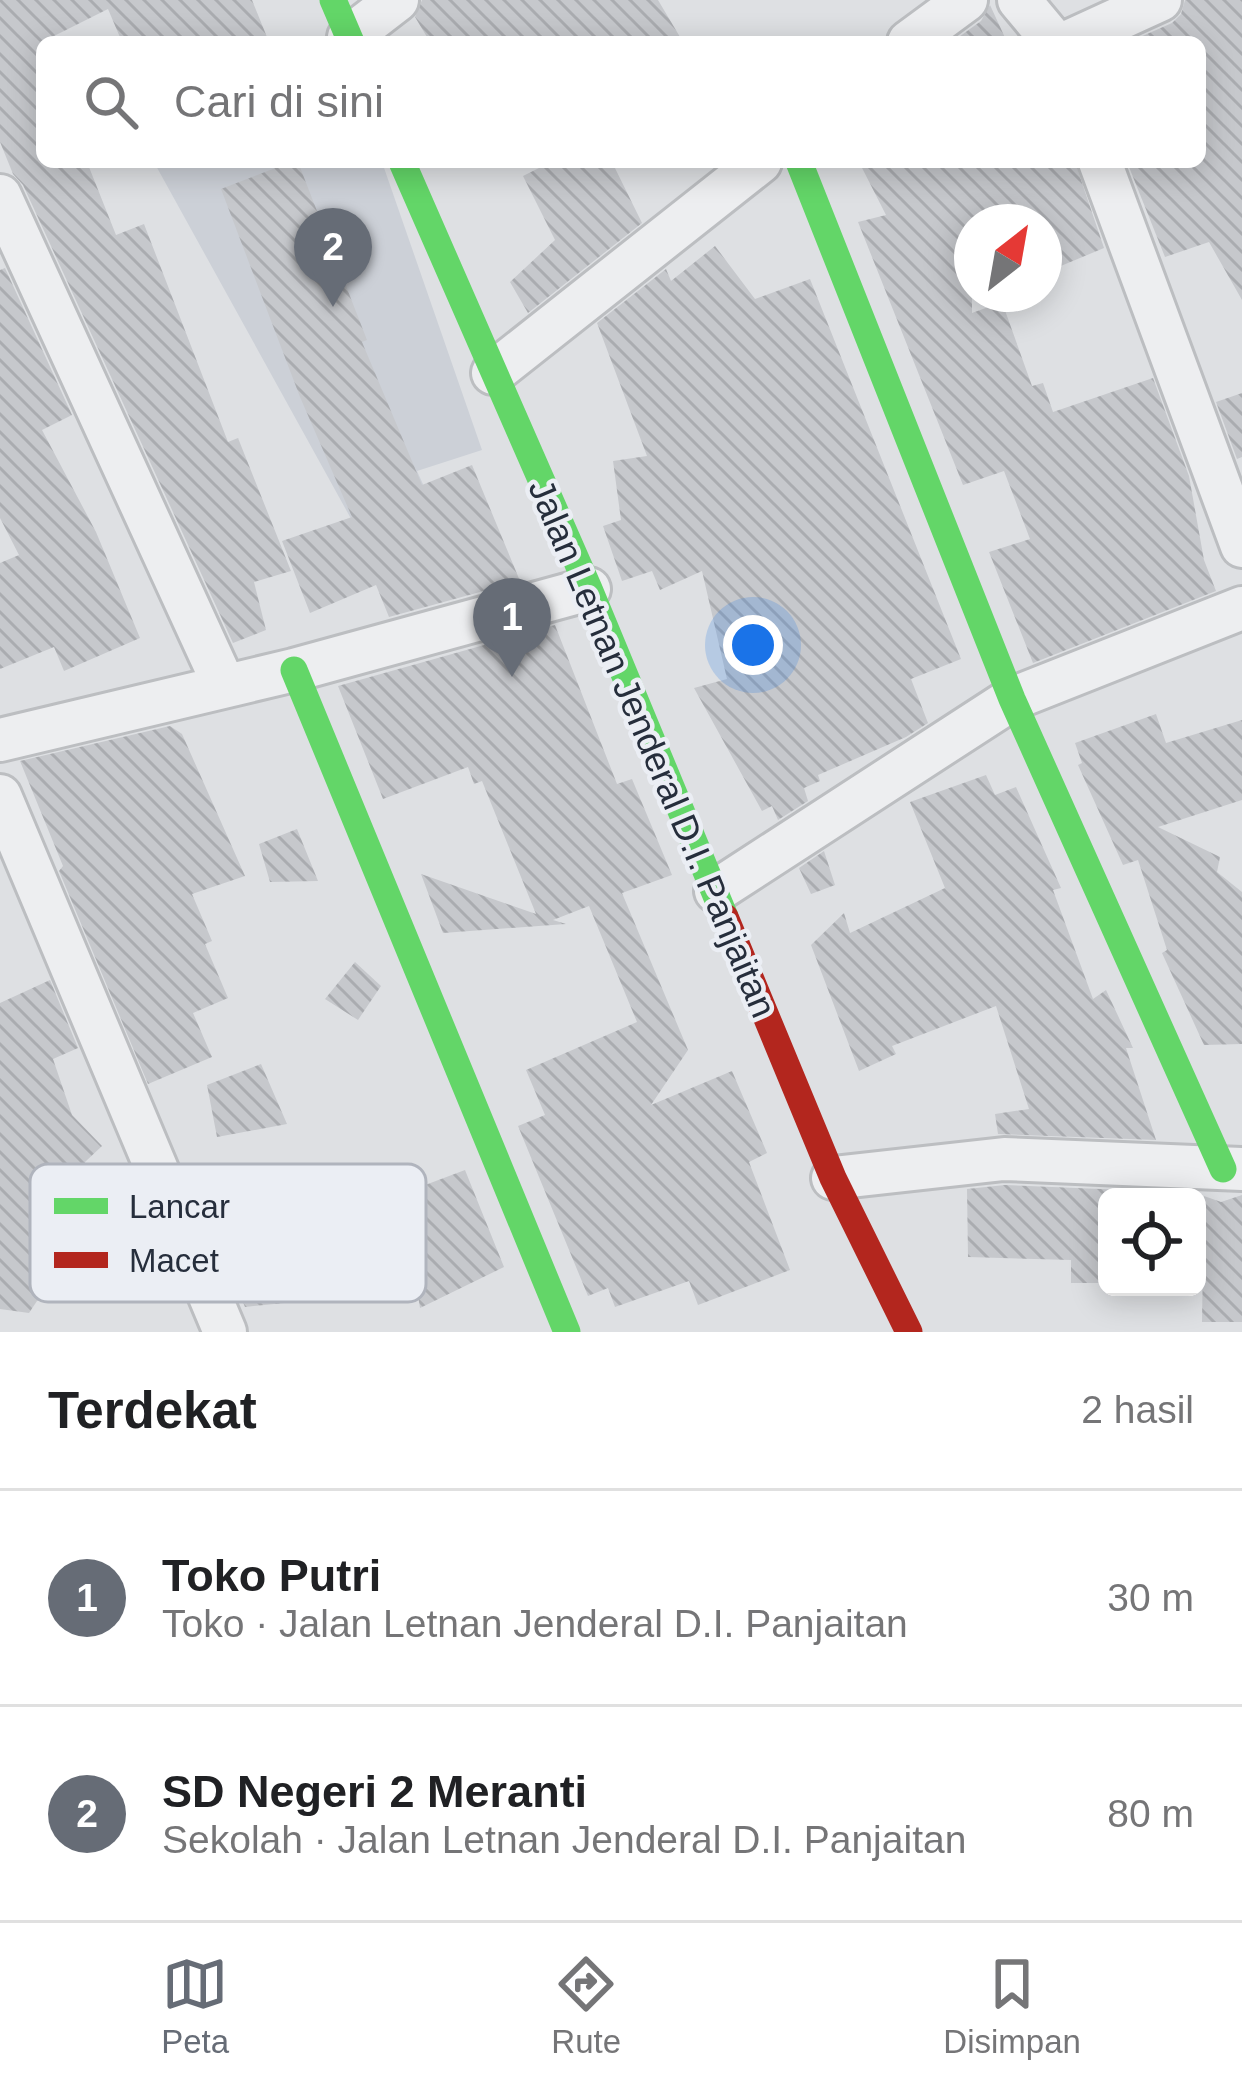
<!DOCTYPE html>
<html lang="id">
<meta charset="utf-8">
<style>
:root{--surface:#fff;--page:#f6f6f6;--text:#202124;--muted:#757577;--line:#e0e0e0;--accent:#666c76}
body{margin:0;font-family:Arial,sans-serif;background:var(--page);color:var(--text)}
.controls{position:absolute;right:36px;bottom:36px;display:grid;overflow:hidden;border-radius:18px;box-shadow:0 6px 30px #0003}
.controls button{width:108px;height:108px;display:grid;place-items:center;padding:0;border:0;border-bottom:3px solid var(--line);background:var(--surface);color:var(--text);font:60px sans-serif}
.compass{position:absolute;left:954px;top:204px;width:108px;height:108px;border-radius:50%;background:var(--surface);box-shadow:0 6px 30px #0003;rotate:31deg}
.you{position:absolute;left:753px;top:645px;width:42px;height:42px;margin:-30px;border:9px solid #fff;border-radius:50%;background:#1a73e8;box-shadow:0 0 0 18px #1a73e833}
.badge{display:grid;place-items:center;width:78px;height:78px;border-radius:50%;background:var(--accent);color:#fff;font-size:39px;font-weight:700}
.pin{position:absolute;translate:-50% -99px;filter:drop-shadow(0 3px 6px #0008)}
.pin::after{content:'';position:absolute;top:63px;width:42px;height:36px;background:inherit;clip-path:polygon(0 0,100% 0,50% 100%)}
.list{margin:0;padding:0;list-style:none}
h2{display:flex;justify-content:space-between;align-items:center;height:156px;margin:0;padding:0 48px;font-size:51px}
h2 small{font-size:39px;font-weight:400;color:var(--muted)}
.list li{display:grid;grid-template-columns:78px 1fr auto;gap:36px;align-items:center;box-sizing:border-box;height:216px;padding:0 48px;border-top:3px solid var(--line)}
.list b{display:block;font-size:45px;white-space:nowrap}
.list p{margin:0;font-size:39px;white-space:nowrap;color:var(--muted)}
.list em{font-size:39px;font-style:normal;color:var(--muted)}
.icon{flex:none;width:66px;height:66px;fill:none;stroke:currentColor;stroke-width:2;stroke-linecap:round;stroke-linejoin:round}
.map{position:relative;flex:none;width:1242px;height:1332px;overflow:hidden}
.search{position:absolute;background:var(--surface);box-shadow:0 6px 30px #0003;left:36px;right:36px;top:36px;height:132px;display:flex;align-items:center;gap:30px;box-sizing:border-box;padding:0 42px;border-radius:18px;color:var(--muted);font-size:45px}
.sheet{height:588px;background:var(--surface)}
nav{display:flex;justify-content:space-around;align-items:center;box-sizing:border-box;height:168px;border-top:3px solid var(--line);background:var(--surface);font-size:33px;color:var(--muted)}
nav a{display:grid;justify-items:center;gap:6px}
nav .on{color:var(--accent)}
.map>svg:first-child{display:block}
.built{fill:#ccd0d7}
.building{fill:url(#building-back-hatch)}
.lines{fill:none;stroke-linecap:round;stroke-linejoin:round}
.street-casing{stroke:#bcbec1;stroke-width:48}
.street{stroke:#edeef0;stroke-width:42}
.fast{stroke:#63d668;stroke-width:27}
.jam{stroke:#b3261e;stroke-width:27}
.labels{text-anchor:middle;stroke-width:9;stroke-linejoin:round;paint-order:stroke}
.street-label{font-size:36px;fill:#262e3c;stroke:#ebeef4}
.key{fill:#ebeef4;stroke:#b0b4bd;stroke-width:3}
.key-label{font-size:33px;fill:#262e3c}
</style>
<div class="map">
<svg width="1242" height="1332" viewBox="0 0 1242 1332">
<defs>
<pattern id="building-back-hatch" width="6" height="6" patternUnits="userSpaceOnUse" patternTransform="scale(3)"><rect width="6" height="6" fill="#c6c8cc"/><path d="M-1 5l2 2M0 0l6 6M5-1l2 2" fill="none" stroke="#aaacb0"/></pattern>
</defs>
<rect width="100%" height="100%" fill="#dee0e3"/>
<path class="built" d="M161,162h221l100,288 -65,21 15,33 -72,31 -205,-371z"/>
<path class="building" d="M0,0h252l17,42h-147l-14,-33 -66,33v120h45l29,73 28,-11 84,218 10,-4 53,133 -37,11 12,48 -33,13 -210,-458 -10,-11 -13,-32z
M422,0h236l25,42h-253l-15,-25z
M1185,0h57v300l-33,-58 -44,15 -38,-95h73v-120h-71l43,-19 9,-9z
M990,5l17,37h-55l29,-21z
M291,162h7l69,178 -5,2 60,143 50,-20 48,116 -131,36 -13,-32 -66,28 -28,-72 70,-24 -52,-120 -79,-208z
M551,162h61l30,61 -114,90 -18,-31 45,-42 -32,-64z
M859,162h216l29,86 -60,25v-51h-72v91l30,-11 30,84 11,-3 10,29 100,-34 36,98 15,84 12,31 -183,72 -44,-111 41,-13 -26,-68 -41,14 -105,-263 28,-7z
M715,246l40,53 55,-20 151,380 -50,20 17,44 -22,14 -88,38 2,6 -16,7 4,13 -30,19 -6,-14 -10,5 -68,-123 33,-9 -25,-108 -42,19 -8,-19 -30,10 -19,-55 18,-6 -8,-59 34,-5 -50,-133 69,-54 5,12z
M5,268l67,147 -30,15 54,102 44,106 -76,33 -10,-24 -54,22v-106l19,-8 -19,-37v-248z
M1242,393v64l-5,2 -21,-57z
M555,625l62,159 15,-5 40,96 -50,18 66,157 -37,55 81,-34 35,82 -18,9 41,108 -92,35 -9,-24 -74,26 -7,-19 -20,8 -70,-170 27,-11 -19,-45 111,-48 -48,-116 -36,14 13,4 -123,9 -22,-59 115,40 -54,-133 -8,3 -6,-17 -85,32 -45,-113z
M1156,714l10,29 76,-23v80l-84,27 62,30 -3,15 25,20v152l-38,1 -42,-92 5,-3 -29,-90 -15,5 -45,-100 4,-2 -7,-20z
M170,726l12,8 63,142 -53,18 20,47 -7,3 23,54 -35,15 19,44 -64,27 -89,-213 4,-5 -43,-105z
M986,775l9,20 21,-8 45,101 -8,2 40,109 13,-9 27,58h-7l30,92 -158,-6 -3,-20 34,-5 -33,-103 -104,40 4,8 -37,17 -48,-126 33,-32 6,20 95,-45 -35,-86z
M297,829l21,52 -48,1 -11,-38z
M824,851l11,34 -24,9 -12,-26z
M355,962l26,24 -23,34 -33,-21z
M50,980l28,68 -25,11 19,56 30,31 -17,16 3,49 24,65 -75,25 -8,12 -29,-4v-306z
M261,1064l26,60 -70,13 -10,-52z
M465,1170l39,97 -84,41 -13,-80 -53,71 -67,-43 -3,47 -39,4 -39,-91 104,-44 25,47z
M1005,1185l167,7 2,5h-67v86h-36v-23l-103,-3 -1,-68z
M1242,1195v127h-40l2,-126 17,6z"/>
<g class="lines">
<g class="street-casing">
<path id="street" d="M1019,0l35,42
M349,37l48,-37
M909,42l57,-42
M1068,42l92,-42
M1100,162l142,384
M0,196l224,489
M493,373l267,-211
M0,740l294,-70 295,-81
M0,796l225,536
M716,891l296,-192 230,-91
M833,1178l171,-19 238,10"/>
</g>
<use href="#street" class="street"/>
<path class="fast" d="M333,0l18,42
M402,162l187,427 136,328
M799,162l213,537 211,470
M294,670l273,662"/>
<path class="jam" d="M725,917l108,261 76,154"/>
</g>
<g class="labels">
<g class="street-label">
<text transform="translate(653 748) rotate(67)" y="13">Jalan Letnan Jenderal D.I. Panjaitan</text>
</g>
</g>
<rect x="30" y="1164" width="396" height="138" rx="18" class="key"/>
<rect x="54" y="1198" width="54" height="16" fill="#63d668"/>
<rect x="54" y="1252" width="54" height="16" fill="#b3261e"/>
<g class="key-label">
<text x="129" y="1218">Lancar</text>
<text x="129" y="1272">Macet</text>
</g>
</svg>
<div class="controls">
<button><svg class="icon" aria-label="locate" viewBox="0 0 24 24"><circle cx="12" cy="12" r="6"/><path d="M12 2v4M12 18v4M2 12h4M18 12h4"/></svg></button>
</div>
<svg class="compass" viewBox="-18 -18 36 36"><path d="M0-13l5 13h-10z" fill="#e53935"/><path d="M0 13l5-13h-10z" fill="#757577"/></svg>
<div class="you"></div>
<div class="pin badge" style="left:512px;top:677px">1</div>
<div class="pin badge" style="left:333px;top:307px">2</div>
<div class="search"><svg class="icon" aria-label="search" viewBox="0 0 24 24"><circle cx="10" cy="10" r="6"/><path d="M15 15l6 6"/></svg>Cari di sini</div>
</div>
<section class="sheet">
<h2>Terdekat<small>2 hasil</small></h2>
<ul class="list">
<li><span class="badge">1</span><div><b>Toko Putri</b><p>Toko · Jalan Letnan Jenderal D.I. Panjaitan</p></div><em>30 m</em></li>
<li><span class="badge">2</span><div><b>SD Negeri 2 Meranti</b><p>Sekolah · Jalan Letnan Jenderal D.I. Panjaitan</p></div><em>80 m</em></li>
</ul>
</section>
<nav>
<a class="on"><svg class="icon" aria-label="map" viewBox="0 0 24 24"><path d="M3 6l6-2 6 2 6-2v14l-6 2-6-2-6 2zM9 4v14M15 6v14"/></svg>Peta</a>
<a><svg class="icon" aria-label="directions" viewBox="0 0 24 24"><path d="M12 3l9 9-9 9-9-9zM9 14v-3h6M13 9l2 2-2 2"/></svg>Rute</a>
<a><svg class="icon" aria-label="saved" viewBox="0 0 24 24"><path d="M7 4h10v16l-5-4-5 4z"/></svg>Disimpan</a>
</nav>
